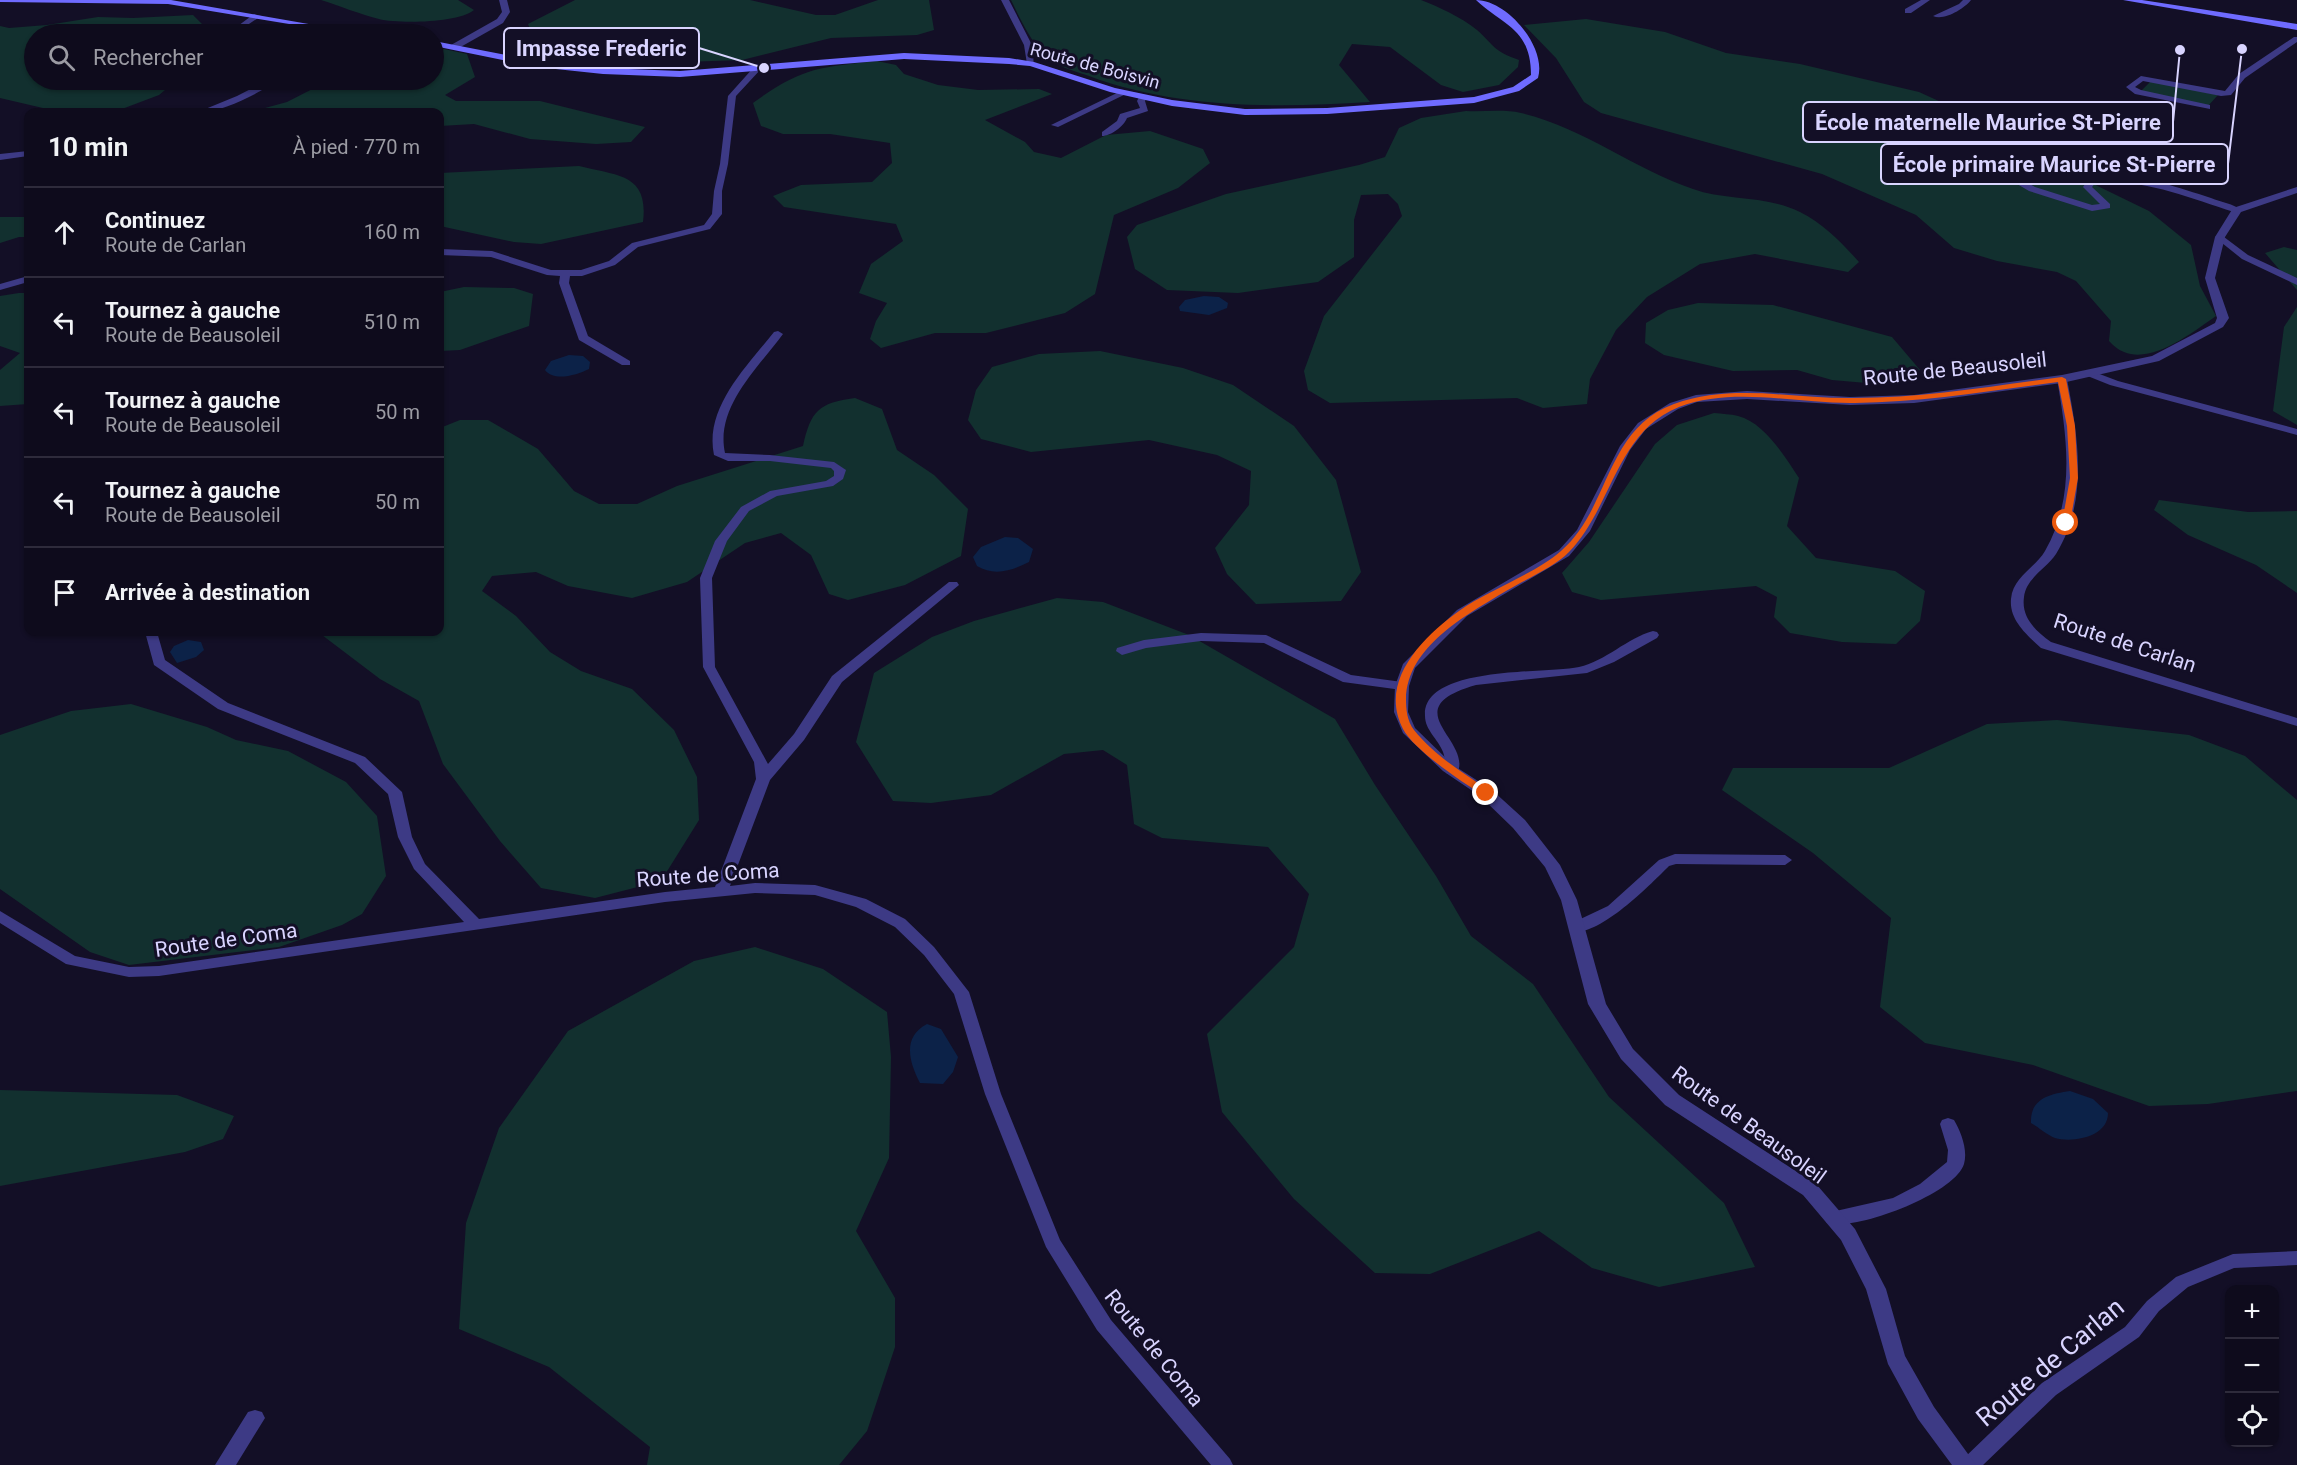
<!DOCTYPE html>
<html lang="fr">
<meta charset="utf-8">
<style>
:root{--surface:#0e0b1c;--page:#1c1929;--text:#f1f3f6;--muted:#9b9ba3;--line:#2e2b3b}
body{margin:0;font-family:Roboto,sans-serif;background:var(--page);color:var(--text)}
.controls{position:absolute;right:18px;bottom:18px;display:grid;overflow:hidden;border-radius:12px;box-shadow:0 2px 4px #0004}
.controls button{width:54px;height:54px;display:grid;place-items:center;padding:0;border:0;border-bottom:2px solid var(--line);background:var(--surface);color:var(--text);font:30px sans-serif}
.stop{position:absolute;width:18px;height:18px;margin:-14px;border:4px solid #ea580c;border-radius:50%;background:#fff}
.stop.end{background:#ea580c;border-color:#fff;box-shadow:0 2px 6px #0008}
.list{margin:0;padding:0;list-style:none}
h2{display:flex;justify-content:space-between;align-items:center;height:78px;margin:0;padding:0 24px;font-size:26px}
h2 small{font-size:20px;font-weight:400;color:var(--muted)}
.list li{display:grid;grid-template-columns:39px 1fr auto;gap:18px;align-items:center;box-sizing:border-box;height:90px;padding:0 24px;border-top:2px solid var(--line)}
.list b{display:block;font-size:22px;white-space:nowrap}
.list p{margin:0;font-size:20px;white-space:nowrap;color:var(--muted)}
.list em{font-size:20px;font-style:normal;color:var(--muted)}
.icon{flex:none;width:33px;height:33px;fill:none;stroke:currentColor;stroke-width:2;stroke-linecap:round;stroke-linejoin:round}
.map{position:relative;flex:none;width:2297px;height:1465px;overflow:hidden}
.search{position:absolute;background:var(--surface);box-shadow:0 2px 4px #0004;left:24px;top:24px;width:420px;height:66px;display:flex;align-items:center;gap:15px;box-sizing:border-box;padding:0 21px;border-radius:33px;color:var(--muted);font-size:22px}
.panel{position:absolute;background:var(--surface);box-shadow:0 2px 4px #0004;left:24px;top:108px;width:420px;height:528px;border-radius:12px}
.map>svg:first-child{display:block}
.green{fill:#12302f}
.water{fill:#0c2248}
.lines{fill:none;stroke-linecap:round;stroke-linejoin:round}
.minor{fill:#3d3a85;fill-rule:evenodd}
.tertiary{fill:#3d3a85;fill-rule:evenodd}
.secondary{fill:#6f6bff;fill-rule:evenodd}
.route{fill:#ea580c}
.labels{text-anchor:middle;stroke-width:6;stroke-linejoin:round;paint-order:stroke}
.far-street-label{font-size:18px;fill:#d9d4ff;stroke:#130f26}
.street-label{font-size:21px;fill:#d9d4ff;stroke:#130f26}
.near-street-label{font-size:26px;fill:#d9d4ff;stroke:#130f26}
.leader{fill:none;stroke:#d9d4ff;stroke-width:2}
.callout-dot{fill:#d9d4ff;stroke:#130f26;stroke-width:2}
.callout{fill:#130f26;stroke:#d9d4ff;stroke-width:2}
.callout-label{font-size:22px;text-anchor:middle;font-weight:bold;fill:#d9d4ff}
</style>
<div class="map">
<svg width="2297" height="1465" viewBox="0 0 2297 1465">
<rect width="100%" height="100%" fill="#130f26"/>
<path class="green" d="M321,0h137l16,10c-16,13 -75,14 -95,9 -20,-5 -39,-13 -58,-19z
M575,0h175l66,15h19l43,-15h51l5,30 -17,5 -86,3 -89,22 -59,2 -74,-5 -75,-19 -6,-14z
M1011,0h410c18,7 40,17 56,30 18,16 16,21 42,30l-1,7 -19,18 -36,7 -22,-7 -51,-38 -38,-3 -13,21 31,37c-93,6 -193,7 -281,-26 -11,-4 -24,-7 -34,-13 -20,-11 -34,-43 -44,-63z
M193,15l9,9 -9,10h-159v46h143l-18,15 -45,17h-54l-60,-14v-72l9,2 38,-3 51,-8 35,1z
M1586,19l79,13 61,21 74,11 119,28 46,21 24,25 51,20 109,53 42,34 9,41 16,30c-23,16 -63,48 -92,36 -6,-2 -11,-7 -15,-11l2,-20 -35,-40 -19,-9 -60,-11 -43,-13 -38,-33 -94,-41 -221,-61 -17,-11 -28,-44 -32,-33z
M444,49l23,5 8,23 -30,18 11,6h84l105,26 -14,15 -35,2 -66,-5 -56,-15 -34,2v-14h-190l37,-10 43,-22h104v-30z
M877,61l19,4 8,9 34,11 40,5 61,-1 13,5 -67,26 40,22 9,10 27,6 45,-23 44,-4 53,18 7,14 -32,25 -64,27 -19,79 -30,19 -79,20h-51l-54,15 -11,-9 6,-18 11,-18 -28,-10 12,-29 32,-23 -7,-17 -112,-17 -11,-11 28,-11 71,-3 20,-19 -2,-20 -60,-9h-47l-22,-8 -8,-23c48,-35 66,-36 124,-42z
M2151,81l67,14 -10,11 -68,-14z
M1466,111c17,1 38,-2 55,2 61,14 113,56 172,76 33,12 73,6 107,23 24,12 42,31 59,50l-11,10 -93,-18 -55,10 -53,33 -31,33 -26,49 -3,25 -44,4 -26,-10 -187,5 -22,-13 -4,-19 20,-55 78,-100 -4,-12 -10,-10 -27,1 -7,25v37l-36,25 -80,11 -71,-3 -32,-21 -8,-32 10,-12 89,-31 133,-29 26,-8 14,-29 22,-10z
M579,166c38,10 70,7 64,56l-102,22 -27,-2 -74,-16v-53z
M0,217h28v20h-9l-19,6z
M2284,247l13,3v40l-32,-37z
M464,287l50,1 19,6 -4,32 -69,24 -20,1v-59z
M19,293h9v111l-28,2v-36l20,-17 -20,-7v-50z
M1698,303l75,2 119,32 28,33 -17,12 -25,2 -46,-4 -35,-10 -64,1 -69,-16 -19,-12 1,-20 22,-13z
M2297,307v118l-24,-14 11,-84z
M1100,351l83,17 50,17 61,41 42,54 25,92 -20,29 -85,3 -29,-30 -12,-26 34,-43 2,-34 -34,-16 -68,-15 -118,12 -50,-13 -13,-19 8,-30 16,-23 47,-13z
M855,398l27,11 15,41 37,25 34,34 -7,47 -56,29 -57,15 -19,-6 -18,-39 -30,-22 -36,10 -58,39 -55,16 -64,-12 -32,-14 -44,4 -10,15 34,25 34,36 31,19 51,18 42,41 23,47 2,43 -38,61 -66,17 -54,-10 -41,-47 -57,-77 -24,-63 -39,-22 -62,-47h122v-204l20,-8h28l50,29 36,42 25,13h38l40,-18 126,-40c8,-36 16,-43 52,-48z
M1714,413c8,1 17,1 24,3 27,7 47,41 61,62l-12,48 29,32 79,13 30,20 -5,30 -24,23 -54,-2 -52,-9 -16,-16 3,-20 -21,-11 -155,14 -29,-8 -10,-19 27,-31 66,-98 22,-19z
M2159,500l89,12 49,-1v82l-41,-28 -68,-30 -34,-25z
M1057,598l46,4 86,33 146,84 40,66 61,91 35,60 62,48 76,113 115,106 31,64 -96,20 -67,-19 -53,-37 -109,43 -55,-1 -81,-74 -72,-87 -15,-78 87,-87 15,-53 -41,-47 -106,-9 -28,-14 -7,-59 -24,-15 -39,4 -73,41 -60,8 -38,-2 -37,-59 18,-69 58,-36 42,-16z
M131,704l76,23 29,13 52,11 58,31 31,34 9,60 -24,38 -20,11 -63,22 -150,18 -39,-13 -90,-63v-154l71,-24z
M2057,720l132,15 56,21 52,44v291l-89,13 -59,2 -116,-41 -108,-22 -45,-36 11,-89 -78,-65 -91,-63 11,-22h156l98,-44z
M755,947l68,22 64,43 4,45 -2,101 -33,73 39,67v49l-28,84 -28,34h-192l3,-18 -101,-80 -90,-38 7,-106 33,-95 69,-97 126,-70z
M0,1090l177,5 57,21 -11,23 -38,13 -185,34z"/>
<path class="water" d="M1204,296l15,1 9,6 -1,5 -18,7 -29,-4 -1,-4 6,-7z
M569,355l14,1 7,6 -1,7c-12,6 -35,13 -44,1l6,-9z
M1005,537l13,1 15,11 -4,13c-16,8 -34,15 -52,4l-4,-9 8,-10z
M188,640l13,2 3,8 -8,7 -19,6 -7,-11 4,-6z
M927,1024l14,5 17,28 -5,15 -10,12 -23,-1c-11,-21 -18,-46 7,-59z
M2070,1091l23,8 15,14c0,24 -35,30 -53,25 -8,-3 -17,-11 -24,-15 -1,-24 18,-29 39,-32z"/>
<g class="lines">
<path class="minor" d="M499,0h8l3,12 -7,11 -46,26h-6v-4l46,-26 5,-7z
M1001,0h8l23,45 2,21 -7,-2 -3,-19z
M1921,0h9l-19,13h-6v-4z
M1963,0h8c-7,9 -27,21 -38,16l26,-12z
M254,14l7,2 -27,18h-7z
M2294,37h3v5l-52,36 -14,17 -10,1 -78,-15 -8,6 6,3 69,15v4l-75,-15 -9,-7 15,-11 84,15 14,-17z
M754,67l7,2 -25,27 -8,68 -6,27v23l-12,15 -72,18 -23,18 -33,11h-12l-1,7 19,53 42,25v4h-8l-43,-25 -20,-57 1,-7 -13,-1 -56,-18 -51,-2v-6l52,2 59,19h30l28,-9 23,-18 72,-18 8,-11 2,-23 6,-27 8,-68z
M268,80h9c-16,13 -59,34 -79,32l39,-16z
M1121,91l7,2 -70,34 -7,-2z
M1140,95l7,2 -2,4 3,10 -21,7c-3,8 -16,18 -25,18v-4l15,-11 3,-7 20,-6 -3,-7z
M1846,102h6l127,52 56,33 57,18 8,-1 -17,-17 7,-10c40,-7 83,9 121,21 10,4 22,6 31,12l-8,2c-46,-15 -90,-33 -138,-30l-4,5 18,17v4l-18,3 -63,-20 -56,-33 -127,-52z
M28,151v5l-28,4v-6z
M2220,234l28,21 49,23v7l-55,-26 -25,-20 -2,-2z
M28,276v6l-28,8v-6z
M778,331l5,3c-25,34 -68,73 -58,119l45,2 64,7 12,8 -3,9 -10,7 -56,10 -28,15 -22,30 -15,37 3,89 53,97 26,-30 38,-58 117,-94h8l2,3 -117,97 -38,58 -34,40 -40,106 25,-3 60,2 51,14 39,20 29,28 35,45 32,102 59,146 51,80 119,139 3,6h-22l-114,-135 -51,-83 -61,-153 -31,-100 -30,-39 -29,-28 -39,-20 -41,-12 -60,-2 -90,9 -506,74 -30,1 -63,-13 -66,-41v-12l75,45 54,11 30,-1 305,-44 -50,-53 -16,-32 -10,-43 -33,-31 -137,-54 -64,-44 -9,-33h12l8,28 63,43 137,54 37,35 10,45 13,27 54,55 186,-27 50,-5 41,-108 -2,-17 -51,-95 -3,-89 15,-37 26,-34 29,-16 56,-10 8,-5v-5l-3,-3 -61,-7h-42l-14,-6c-10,-47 33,-89 60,-123z
M2089,370l29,11 179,48v6l-187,-50 -25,-10 -1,-2z
M2062,376l5,3c11,58 22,121 -11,175 -10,15 -30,24 -32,43 -3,21 12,34 27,45l246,76v8l-256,-78c-14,-13 -32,-28 -30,-49 2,-22 24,-31 34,-48 31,-54 22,-114 12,-172z
M1653,631l4,1 2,3 -2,3 -43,24 -27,11 -111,12c-84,24 -2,55 -19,89h-10c-3,-7 -1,-15 -4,-22 -5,-13 -18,-22 -18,-36 -3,-51 122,-42 154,-49 27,-6 48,-29 74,-36z
M1201,633l65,2 85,40 51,7 7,4 -7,4 -59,-8 -79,-39 -63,-2 -55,7 -24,7 -6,-4 1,-3 27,-8z
M1675,854l110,1 7,5 -7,5 -109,-1 -7,2c-18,18 -71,72 -97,65l-3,-4 3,-4 36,-17 51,-46z
M1948,1118l6,2c7,12 14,30 10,44 -9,30 -110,68 -137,59l-3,-5 3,-5 66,-15 27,-14 27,-22 1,-12 -8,-26 2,-4z
M2297,1251v14l-63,3 -46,19 -29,24 -20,26 -83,58 -73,70h-23l3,-6 79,-76 83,-56 22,-26 29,-24 57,-23z
M255,1410l7,2 3,6 -29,47h-21l33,-53z"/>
<path class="tertiary" d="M2297,187v6l-56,19 -16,25 -10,41 14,40 -6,9 -64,34 -97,22 -148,20 -64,2 -103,-6 -50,3 -19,7 -32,20 -16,21 -40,81 -21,25 -102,60 -52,52 -6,18 -1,26 7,16 38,37 39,25 33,30 35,45 17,35 29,104 27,45 46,46 138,90 38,44 31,60 19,67 29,51 42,58h-24l-34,-46 -30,-55 -22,-75 -25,-49 -38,-45 -138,-90 -44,-46 -33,-55 -27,-104 -16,-33 -32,-39 -33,-32 -37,-25 -40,-38 -9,-21 1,-26 8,-22 54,-54 102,-60 18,-20 43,-84 18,-23 32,-20 26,-8 51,-4 103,6 64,-2 148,-20 90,-19 63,-33 2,-5 -12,-40 10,-41 18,-29z"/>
<path class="secondary" d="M0,0h171l195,34h-16l-182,-30 -168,-2z
M1476,0c31,0 71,47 62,78l-19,13 -45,12 -147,11 -82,1 -73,-9 -62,-14 -80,-26 -21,-2 -105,-5 -224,18 -77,-3 -66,-7 -103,-21v-5l103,20 66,7 77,3 224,-18 105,5 25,4 81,26 57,12 73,9 82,-1 147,-11 39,-10 18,-12c0,-46 -27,-49 -55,-75z
M2123,0h19l155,24v6z"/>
</g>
<path class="route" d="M2062,377l4,2 9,47 3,52 -8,45 -4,3 -4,-3 8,-45 -3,-52 -9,-44c-68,9 -135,20 -203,21 -58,1 -121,-17 -176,4 -63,25 -67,101 -110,145 -14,15 -45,28 -63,39 -40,24 -99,56 -100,108 0,10 1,22 8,31 20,25 49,43 76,61v4h-7c-21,-13 -69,-45 -80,-66 -25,-48 20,-92 56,-118 29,-21 76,-37 102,-60 49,-42 44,-122 113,-147 58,-21 120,-5 180,-6 70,0 138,-12 208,-21z"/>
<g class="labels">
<g class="far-street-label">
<text transform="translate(1095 66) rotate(15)" y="6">Route de Boisvin</text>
</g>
<g class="street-label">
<text transform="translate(1955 369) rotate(-6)" y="7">Route de Beausoleil</text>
<text transform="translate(2125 643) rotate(18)" y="7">Route de Carlan</text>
<text transform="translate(708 875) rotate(-4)" y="7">Route de Coma</text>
<text transform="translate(226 940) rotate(-8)" y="7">Route de Coma</text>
<text transform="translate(1749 1125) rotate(36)" y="7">Route de Beausoleil</text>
<text transform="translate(1154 1348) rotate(51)" y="7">Route de Coma</text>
</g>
<g class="near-street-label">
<text transform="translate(2050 1362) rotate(-40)" y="9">Route de Carlan</text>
</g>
</g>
<path class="leader" d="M764 68L699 48M2180 50L2173 122M2242 49L2228 164"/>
<g class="callout-dot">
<circle cx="764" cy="68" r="6"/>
<circle cx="2180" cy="50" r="6"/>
<circle cx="2242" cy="49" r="6"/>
</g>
<g class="callout">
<rect x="504" y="28" width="195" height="40" rx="6"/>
<rect x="1803" y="102" width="370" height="40" rx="6"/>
<rect x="1881" y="144" width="347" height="40" rx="6"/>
</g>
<g class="callout-label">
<text x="601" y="56">Impasse Frederic</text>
<text x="1988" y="130">École maternelle Maurice St-Pierre</text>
<text x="2054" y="172">École primaire Maurice St-Pierre</text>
</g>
</svg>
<div class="controls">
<button>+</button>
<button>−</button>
<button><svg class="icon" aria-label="locate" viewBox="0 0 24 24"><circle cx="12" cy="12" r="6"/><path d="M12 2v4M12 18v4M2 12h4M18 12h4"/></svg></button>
</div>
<div class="stop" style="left:2066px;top:523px"></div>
<div class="stop end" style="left:1486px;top:793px"></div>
<div class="search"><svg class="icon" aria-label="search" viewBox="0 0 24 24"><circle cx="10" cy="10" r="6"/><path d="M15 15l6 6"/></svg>Rechercher</div>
<section class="panel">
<h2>10 min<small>À pied · 770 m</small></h2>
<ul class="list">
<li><svg class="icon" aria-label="ahead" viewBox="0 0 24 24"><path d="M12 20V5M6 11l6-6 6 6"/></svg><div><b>Continuez</b><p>Route de Carlan</p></div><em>160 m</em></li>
<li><svg class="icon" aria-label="left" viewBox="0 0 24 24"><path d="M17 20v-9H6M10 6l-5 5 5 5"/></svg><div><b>Tournez à gauche</b><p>Route de Beausoleil</p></div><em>510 m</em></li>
<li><svg class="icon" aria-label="left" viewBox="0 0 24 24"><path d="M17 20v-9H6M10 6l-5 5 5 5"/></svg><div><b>Tournez à gauche</b><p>Route de Beausoleil</p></div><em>50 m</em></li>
<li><svg class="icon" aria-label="left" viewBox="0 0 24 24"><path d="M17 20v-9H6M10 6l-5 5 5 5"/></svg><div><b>Tournez à gauche</b><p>Route de Beausoleil</p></div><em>50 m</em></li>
<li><svg class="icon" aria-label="arrive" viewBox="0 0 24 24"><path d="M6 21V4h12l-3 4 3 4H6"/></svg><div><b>Arrivée à destination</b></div></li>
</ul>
</section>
</div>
